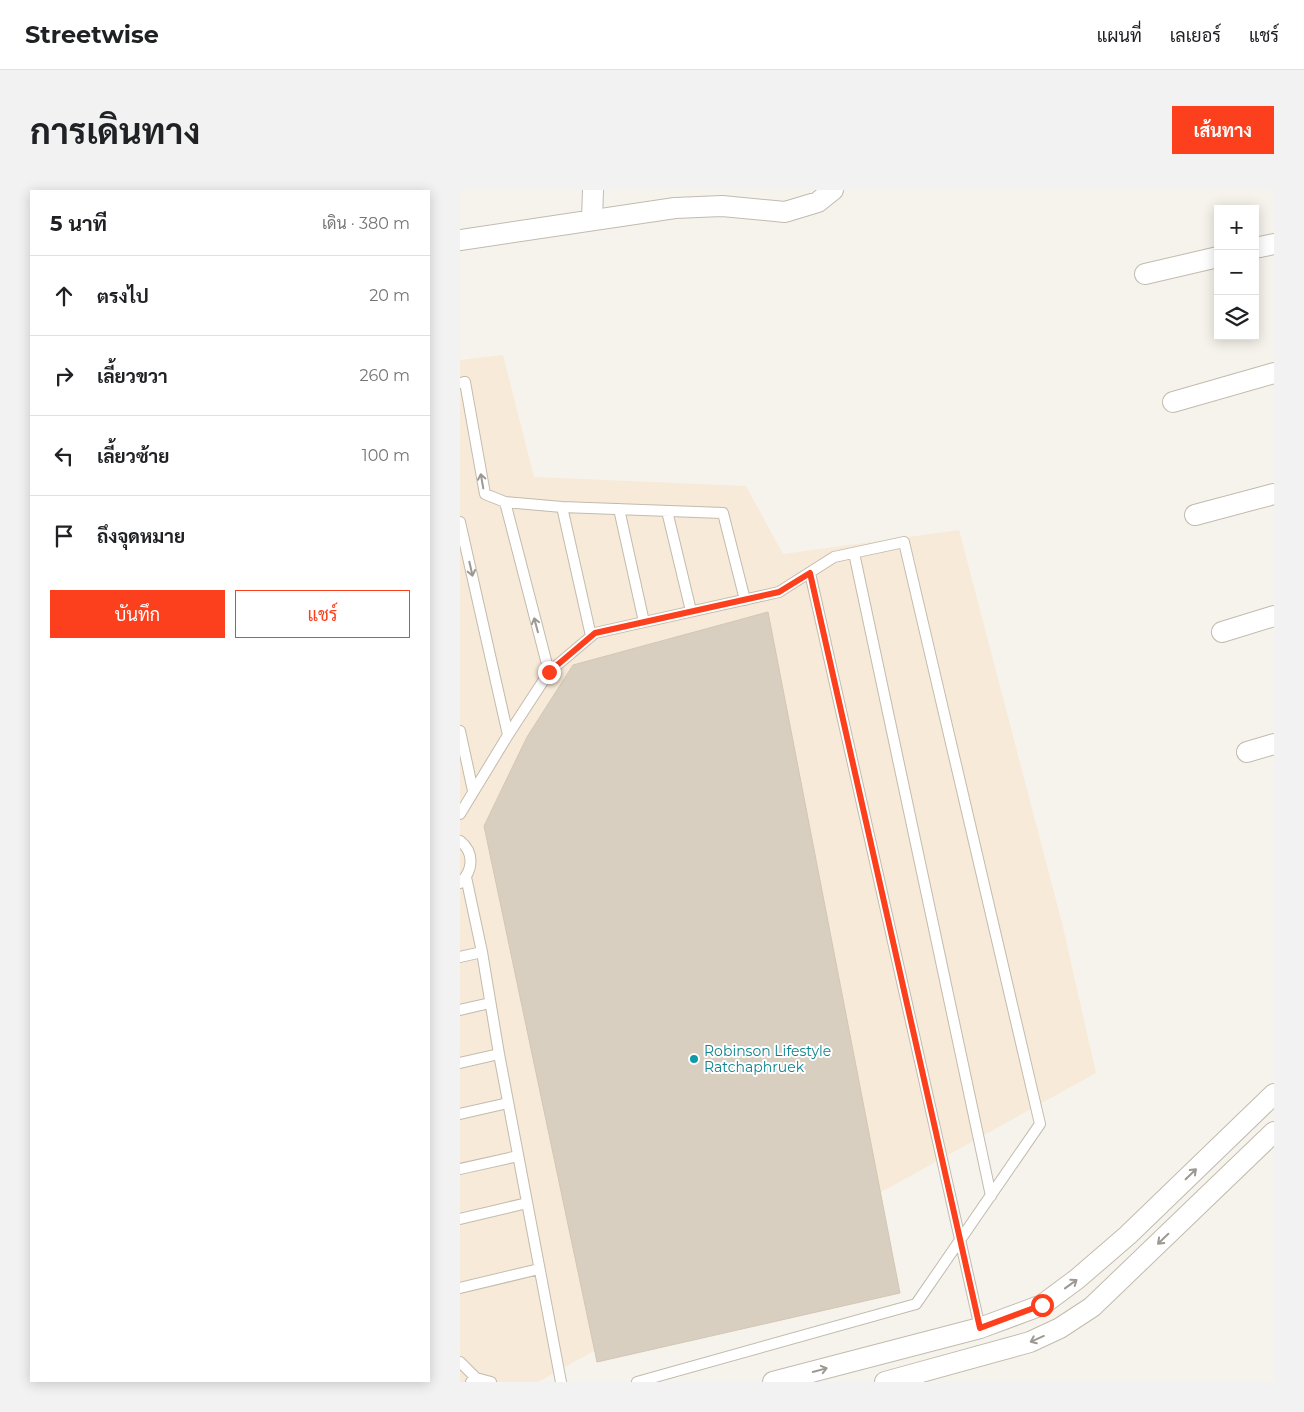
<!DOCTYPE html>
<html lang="th">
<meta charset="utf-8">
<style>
:root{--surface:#fff;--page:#f2f2f2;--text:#202124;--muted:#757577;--line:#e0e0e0;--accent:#fc3f1d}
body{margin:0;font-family:Montserrat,Sarabun,sans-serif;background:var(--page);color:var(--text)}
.controls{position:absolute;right:15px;top:15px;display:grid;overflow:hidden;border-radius:0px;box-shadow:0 2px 12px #0003}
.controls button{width:45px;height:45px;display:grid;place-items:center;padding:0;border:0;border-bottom:1px solid var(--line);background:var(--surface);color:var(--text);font:25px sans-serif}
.stop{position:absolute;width:15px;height:15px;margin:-11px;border:4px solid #fc3f1d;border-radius:50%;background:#fff}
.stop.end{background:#fc3f1d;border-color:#fff;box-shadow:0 1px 5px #0008}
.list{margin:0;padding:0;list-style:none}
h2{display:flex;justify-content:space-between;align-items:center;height:65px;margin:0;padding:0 20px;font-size:21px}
h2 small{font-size:16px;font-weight:400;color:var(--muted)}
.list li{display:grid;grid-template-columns:32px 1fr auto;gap:15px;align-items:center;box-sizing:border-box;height:80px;padding:0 20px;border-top:1px solid var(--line)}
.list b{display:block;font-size:19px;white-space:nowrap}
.list em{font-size:16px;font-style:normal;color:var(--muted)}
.actions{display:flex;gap:10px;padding:15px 20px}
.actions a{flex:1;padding:11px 0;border:1px solid var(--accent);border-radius:0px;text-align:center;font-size:18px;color:var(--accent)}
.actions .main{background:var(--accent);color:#fff}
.icon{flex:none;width:28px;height:28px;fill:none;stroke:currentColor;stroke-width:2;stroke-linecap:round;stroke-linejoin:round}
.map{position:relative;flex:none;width:814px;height:1192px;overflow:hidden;border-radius:0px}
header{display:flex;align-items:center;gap:30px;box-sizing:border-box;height:70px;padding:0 25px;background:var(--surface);border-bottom:1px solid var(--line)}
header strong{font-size:24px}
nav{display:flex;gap:28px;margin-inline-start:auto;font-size:18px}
.intro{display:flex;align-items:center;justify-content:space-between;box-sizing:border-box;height:120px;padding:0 30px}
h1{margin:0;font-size:35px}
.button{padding:12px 22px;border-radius:0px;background:var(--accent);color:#fff;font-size:18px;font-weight:700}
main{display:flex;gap:30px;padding:0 30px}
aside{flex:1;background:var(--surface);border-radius:0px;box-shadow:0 2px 12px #0003}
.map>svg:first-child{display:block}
.commercial{fill:#f7ead8}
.building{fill:#d8cfc1;stroke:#d3c7b4}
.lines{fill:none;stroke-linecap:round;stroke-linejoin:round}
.lane-casing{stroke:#c2bbae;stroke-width:12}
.street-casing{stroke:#c2bbae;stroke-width:22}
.lane{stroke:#fff;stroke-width:10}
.street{stroke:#fff;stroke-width:20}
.oneway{stroke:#9c9892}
.route{stroke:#fc3f1d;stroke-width:6}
.culture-dot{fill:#0f9aa8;stroke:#fff;stroke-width:2}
.labels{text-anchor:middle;stroke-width:4;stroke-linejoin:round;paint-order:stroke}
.culture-label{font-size:14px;fill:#0d838f;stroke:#fff;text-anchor:start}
</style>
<header>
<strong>Streetwise</strong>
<nav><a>แผนที่</a><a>เลเยอร์</a><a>แชร์</a></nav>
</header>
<div class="intro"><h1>การเดินทาง</h1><a class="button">เส้นทาง</a></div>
<main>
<aside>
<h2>5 นาที<small>เดิน · 380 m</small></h2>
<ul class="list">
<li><svg class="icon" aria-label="ahead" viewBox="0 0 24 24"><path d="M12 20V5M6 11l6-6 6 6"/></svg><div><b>ตรงไป</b></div><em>20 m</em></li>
<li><svg class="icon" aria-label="right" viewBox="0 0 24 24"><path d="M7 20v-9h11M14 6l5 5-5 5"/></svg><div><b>เลี้ยวขวา</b></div><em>260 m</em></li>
<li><svg class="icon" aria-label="left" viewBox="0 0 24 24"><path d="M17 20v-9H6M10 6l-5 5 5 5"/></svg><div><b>เลี้ยวซ้าย</b></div><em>100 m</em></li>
<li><svg class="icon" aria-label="arrive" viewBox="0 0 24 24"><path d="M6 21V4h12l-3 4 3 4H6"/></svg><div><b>ถึงจุดหมาย</b></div></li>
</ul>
<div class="actions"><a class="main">บันทึก</a><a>แชร์</a></div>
</aside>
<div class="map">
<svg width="814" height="1192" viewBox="0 0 814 1192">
<rect width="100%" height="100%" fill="#f6f3ec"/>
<path class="commercial" d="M43,165l31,122 212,9 37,68 176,-24 103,393 34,150 -558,309h-78v-1022z"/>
<path class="building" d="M308,422l132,681 -303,69 -113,-536 43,-89 46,-72z"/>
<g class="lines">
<g class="lane-casing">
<path id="lane" d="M0,193l5,-1 20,112 20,8 44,170
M45,312l57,5 161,6 22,87
M102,317l29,129
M159,319l25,113
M207,321l24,100
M0,332l48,213
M394,363l137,643
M350,383l170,755
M0,541l13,60
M0,624l48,-79 41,-63 46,-39 184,-41 55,-35 70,-15 136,582 -124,180 -279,78
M0,651c15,12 13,30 0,42
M6,687l16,75 17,102 62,328
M0,767l22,-5
M0,820l30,-7
M0,873l39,-9
M0,924l48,-11
M0,979l58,-13
M0,1029l67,-16
M0,1098l79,-19
M0,1172l16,16
M11,1192l5,-4 15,4"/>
</g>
<g class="street-casing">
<path id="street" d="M132,30l1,-30
M0,50l215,-32 47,-2 63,6 33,-10 15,-12
M795,58l19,-4
M685,84l73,-17
M713,212l101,-29
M735,325l79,-21
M762,442l52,-16
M787,562l27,-8
M313,1192l207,-54 62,-23 35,-26 51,-44 146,-141
M425,1192l145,-40 30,-14 32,-21 182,-175"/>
</g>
<use href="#lane" class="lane"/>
<use href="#street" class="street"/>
</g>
<defs><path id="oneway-shaft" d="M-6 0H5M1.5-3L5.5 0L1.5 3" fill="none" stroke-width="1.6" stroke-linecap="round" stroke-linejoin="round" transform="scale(1.25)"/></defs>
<g class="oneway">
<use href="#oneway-shaft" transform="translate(22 291) rotate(-100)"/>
<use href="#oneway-shaft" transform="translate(11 379) rotate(77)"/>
<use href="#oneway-shaft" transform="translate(76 435) rotate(-105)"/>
<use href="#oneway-shaft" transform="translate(731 984) rotate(-44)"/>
<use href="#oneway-shaft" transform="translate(703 1049) rotate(136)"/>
<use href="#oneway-shaft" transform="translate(611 1094) rotate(-36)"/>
<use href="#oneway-shaft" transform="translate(577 1149) rotate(156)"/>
<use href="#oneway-shaft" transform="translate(360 1180) rotate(-15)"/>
</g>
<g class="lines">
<path class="route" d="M89,482l46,-39 184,-41 31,-19 170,755 62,-23"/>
</g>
<circle class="culture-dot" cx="234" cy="869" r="5"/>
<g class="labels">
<g class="culture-label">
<text x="244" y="866">Robinson Lifestyle<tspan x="244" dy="16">Ratchaphruek</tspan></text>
</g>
</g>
</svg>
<div class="controls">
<button>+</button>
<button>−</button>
<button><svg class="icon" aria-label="layers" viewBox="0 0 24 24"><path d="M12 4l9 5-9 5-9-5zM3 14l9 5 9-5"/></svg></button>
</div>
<div class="stop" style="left:582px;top:1115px"></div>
<div class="stop end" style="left:89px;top:482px"></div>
</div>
</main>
